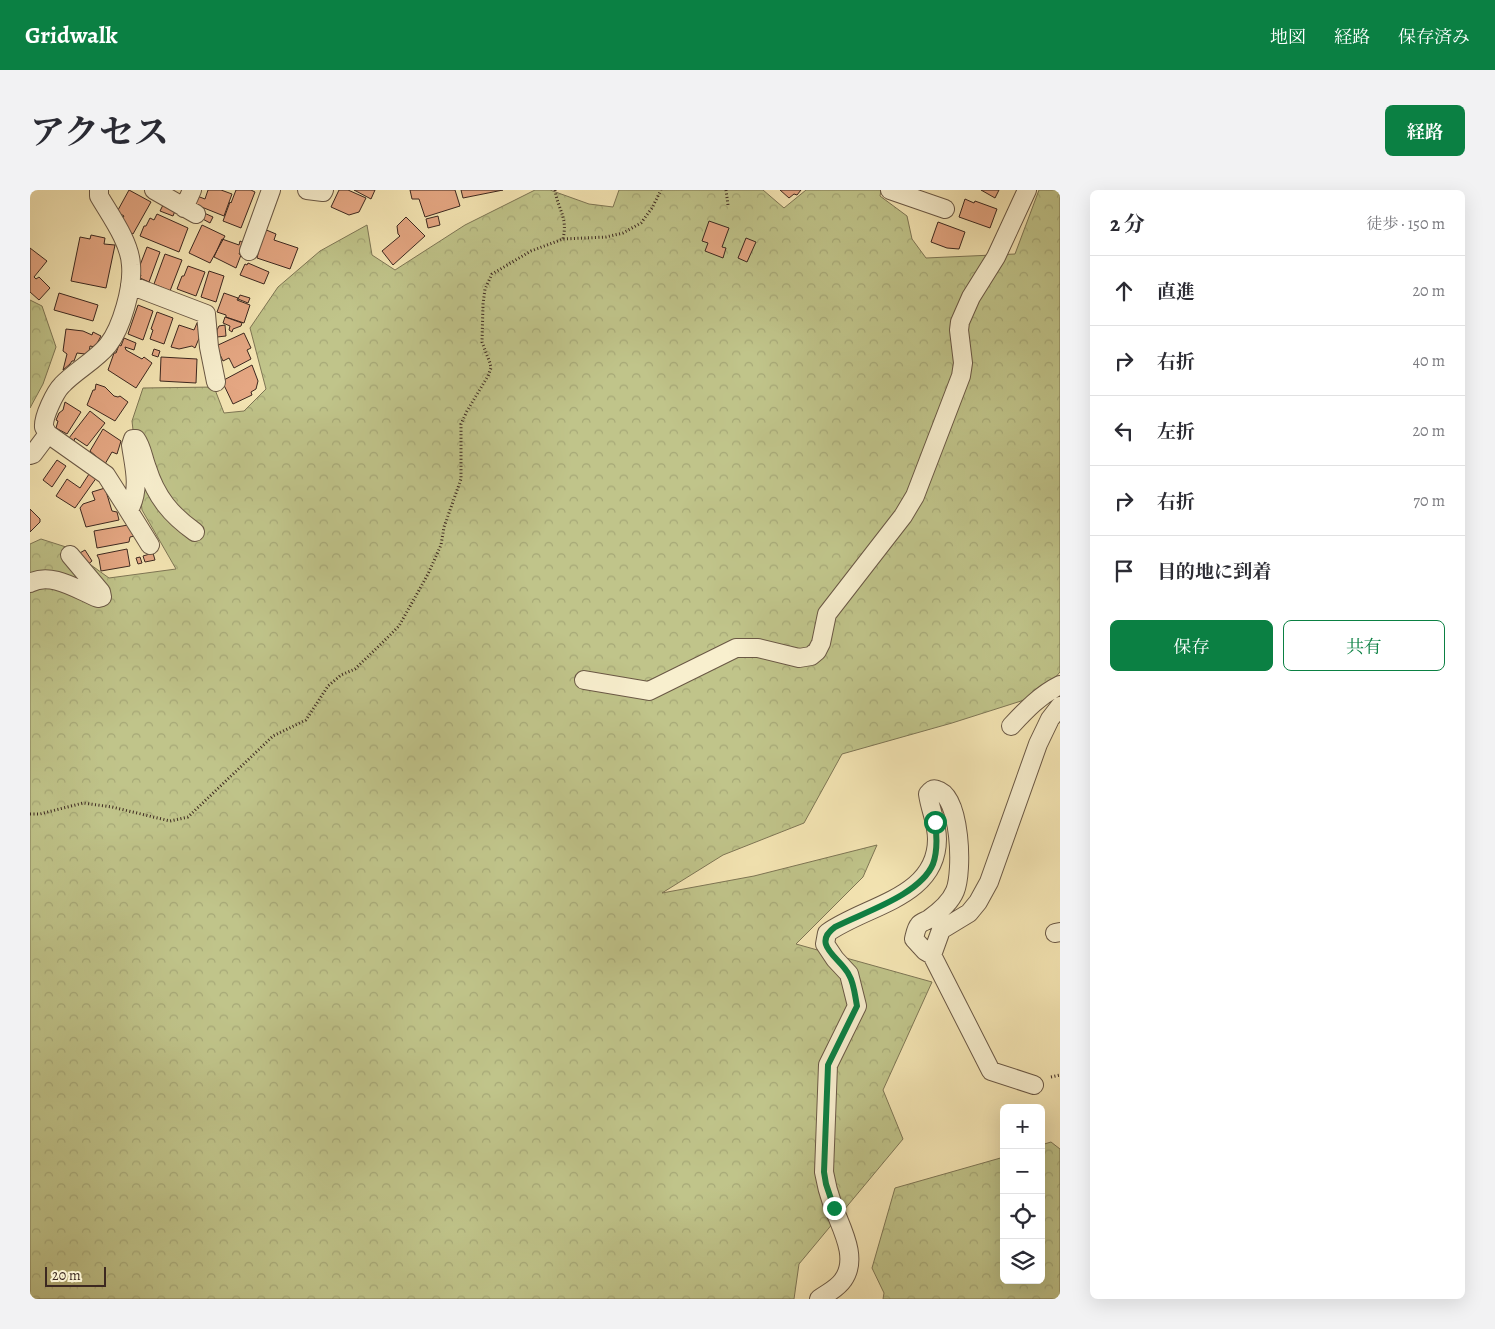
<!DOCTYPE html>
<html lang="ja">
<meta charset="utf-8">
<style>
:root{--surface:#fff;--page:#f2f2f3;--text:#2b2b33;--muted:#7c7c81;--line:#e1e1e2;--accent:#0b8043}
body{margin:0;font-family:Alegreya,"Noto Serif JP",serif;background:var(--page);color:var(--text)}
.controls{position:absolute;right:15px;bottom:15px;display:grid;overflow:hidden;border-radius:8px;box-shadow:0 5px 20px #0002}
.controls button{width:45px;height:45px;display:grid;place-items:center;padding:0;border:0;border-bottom:1px solid var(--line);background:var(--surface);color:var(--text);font:25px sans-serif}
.scale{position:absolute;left:15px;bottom:12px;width:61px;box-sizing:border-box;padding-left:5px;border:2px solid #3c2820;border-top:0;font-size:14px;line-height:18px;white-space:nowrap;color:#3c2820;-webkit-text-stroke:4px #f8efce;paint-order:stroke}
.stop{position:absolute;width:15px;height:15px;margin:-11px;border:4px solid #0b8043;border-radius:50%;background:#fff}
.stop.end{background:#0b8043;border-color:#fff;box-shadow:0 1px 5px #0008}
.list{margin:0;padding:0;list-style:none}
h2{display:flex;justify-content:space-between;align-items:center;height:65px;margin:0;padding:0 20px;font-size:21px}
h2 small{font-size:16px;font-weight:400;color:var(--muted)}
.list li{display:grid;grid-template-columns:32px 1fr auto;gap:15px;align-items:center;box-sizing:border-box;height:70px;padding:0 20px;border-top:1px solid var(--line)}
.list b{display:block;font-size:19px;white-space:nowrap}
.list em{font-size:16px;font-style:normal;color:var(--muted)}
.actions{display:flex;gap:10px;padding:15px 20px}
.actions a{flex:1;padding:11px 0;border:1px solid var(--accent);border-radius:8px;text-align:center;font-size:18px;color:var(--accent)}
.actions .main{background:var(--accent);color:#fff}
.icon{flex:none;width:28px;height:28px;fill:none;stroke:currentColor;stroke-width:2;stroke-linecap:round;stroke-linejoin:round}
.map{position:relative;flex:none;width:1030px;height:1109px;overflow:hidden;border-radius:8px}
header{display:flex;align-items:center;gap:30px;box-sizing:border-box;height:70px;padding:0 25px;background:var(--accent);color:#fff}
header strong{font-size:24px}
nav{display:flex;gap:28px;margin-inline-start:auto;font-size:18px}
.intro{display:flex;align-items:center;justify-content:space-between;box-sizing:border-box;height:120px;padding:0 30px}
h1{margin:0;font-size:35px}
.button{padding:12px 22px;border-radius:8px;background:var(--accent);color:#fff;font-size:18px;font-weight:700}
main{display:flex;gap:30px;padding:0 30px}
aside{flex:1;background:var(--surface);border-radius:8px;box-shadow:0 5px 20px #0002}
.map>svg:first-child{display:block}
.forest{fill:url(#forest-crowns);stroke:#7e7655}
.building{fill:#e5a783;stroke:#3c2820}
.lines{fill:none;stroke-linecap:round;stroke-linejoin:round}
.street-casing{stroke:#6a5845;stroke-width:20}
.path{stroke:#3c2820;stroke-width:3;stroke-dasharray:1 2.5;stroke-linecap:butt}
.street{stroke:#f8efce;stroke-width:18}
.route{stroke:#0b8043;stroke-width:6}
</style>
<header>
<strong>Gridwalk</strong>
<nav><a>地図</a><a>経路</a><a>保存済み</a></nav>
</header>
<div class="intro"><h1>アクセス</h1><a class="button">経路</a></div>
<main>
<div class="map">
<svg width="1030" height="1109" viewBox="0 0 1030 1109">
<defs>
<pattern id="forest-crowns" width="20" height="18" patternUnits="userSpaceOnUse" patternTransform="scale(1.25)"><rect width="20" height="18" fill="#c0c48a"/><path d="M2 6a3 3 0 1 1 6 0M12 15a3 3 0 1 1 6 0" fill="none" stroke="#a6a877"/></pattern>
</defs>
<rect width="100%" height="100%" fill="#f5e6b4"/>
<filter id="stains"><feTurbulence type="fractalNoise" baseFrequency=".004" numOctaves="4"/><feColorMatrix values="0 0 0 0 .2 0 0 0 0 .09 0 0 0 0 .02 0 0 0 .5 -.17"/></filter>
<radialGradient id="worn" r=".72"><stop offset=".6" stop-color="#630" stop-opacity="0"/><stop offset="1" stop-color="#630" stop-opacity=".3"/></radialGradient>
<path class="forest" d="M505,0h15l39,14 24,3 6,-17h144l21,18 22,-18h75l-1,6 27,20 5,23 14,19 89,-4 24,-64h21v482l-20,23 -88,28 -110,31 -38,69 -81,32 -61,38 92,-17 123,-31 -14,32 -67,67 136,38 -49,108 20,49 -104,125 -5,35h-764v-755l11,-5 25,8 43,31 67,-9 -34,-59 -10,-89 11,-33 71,-1 10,26 20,-2 22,-22 -16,-61 28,-41 42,-36 47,-26 5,30 23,15 70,-45z
M0,110l12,6 14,41 -13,37 -13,24z
M1021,952l9,7v150h-177l1,-6 -12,-25 23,-80 109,-31v123h37v-135z"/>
<path class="building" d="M99,0l22,12 -18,32 -4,-2 -7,-13 2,-3 -5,-3 -1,-3z
M178,0h13l11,4 -8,22 -30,-12 3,-8 8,3z
M206,0h15l4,2 -14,36 -18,-7 7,-19 1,1z
M309,0h9l18,8 -7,14 -10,3 -18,-8z
M324,0h21l-4,9z
M380,0h45l5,16 -35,11 -6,-18h-7z
M431,0h42l-40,8z
M750,0h21l-4,5 -3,-1 -5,4z
M951,0h18l-4,8z
M935,9l9,4 1,-2 22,8 -7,19 -31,-11z
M133,15l12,6 -2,5 -13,-5z
M172,22l11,5 -3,6 -11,-6z
M127,24l31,14 -9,24 -39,-16 4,-10h2l4,-8 4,2z
M408,26l2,9 -12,3 -2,-9z
M376,27l19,19 -32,29 -11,-14 18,-15 -2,-2 -1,-8z
M679,31l20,7 -7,19 4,1 -3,10 -18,-7 3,-8 -6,-2z
M908,32l27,10 -6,17 -12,-1 -16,-6z
M172,35l23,11 -15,27 -21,-10z
M234,39l12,5 -2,6 24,8 -8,21 -33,-11z
M61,45l14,3 -1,6 11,1 -9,43 -35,-7 9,-44 10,2z
M716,48l10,4 -9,20 -9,-4z
M192,49l17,6 1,-4 4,2 -5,11 2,1 -5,13 -22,-11z
M117,57l13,5 -11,30 -9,-4 1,-3 -4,-2z
M0,58l17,13 -13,16 2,2 3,-2 11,11 -11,12 -9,-8z
M135,64l17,6 -12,31 -16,-7z
M218,73l21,9 -5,12 -24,-9 5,-11 2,1z
M158,76l17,6 -9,24 -19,-7 5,-13h2z
M179,81l15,5 -8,26 -15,-5z
M29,103l39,12 -5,16 -39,-11z
M194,103l14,5 -1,2 13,5 -6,18 -18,-6v-2l-9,-3z
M210,105l10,3 -2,5 -10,-4z
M108,115l15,6 -10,29 -15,-6z
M127,122l16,6 -9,26 -14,-5 3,-9 -2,-1z
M195,127l17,6 -1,3 -8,3 -1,3 -3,-2 1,-4 -7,-3z
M167,133l4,1 -3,6 2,2v4l-5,12 -3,-2 -13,3 -8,-2 8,-22 15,5z
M195,135l1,11 -9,1v-7l2,-4z
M36,139l17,2 9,4 1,-3 8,4 -6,11 -5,-1 -1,6 -4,2 -8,-1 -3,8h-2l-2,3 -7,6 4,-16 -4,-3z
M214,143l7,15 -4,2 4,9 -17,9 -5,-10 -6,3 -7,-15z
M94,148l12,5 -2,7 -9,-3 1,3 16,9 2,-2 8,6 -16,25 -28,-18 6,-17h2l3,-8 2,1z
M124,159l6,2 -2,6 -6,-2z
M131,167l36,2 -1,24 -36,-2z
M222,175l6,16 -2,8 -5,3 1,3 -19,9 -11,-23z
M66,194l9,3 9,9 4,1 2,-1 8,6 -13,19 -28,-16 6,-15h2z
M35,212l16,10 -14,22 -11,-6 2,-7 -2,-1 3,-7 4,-3z
M60,221l15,12 -18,23 -12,-8 -1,3 -5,-3z
M73,239l18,12 -4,13 -5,-2 -7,12 -15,-13z
M27,270l9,6 -14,21 -9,-7z
M59,284l8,3 -22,31 -19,-12 11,-17 13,9z
M75,298l7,23 5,1 2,8 -33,7 -6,-19 3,-4 12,-4 -3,-8z
M0,319l10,10v3l-10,10z
M98,335l11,10 -9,2 -1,5 -32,6 -3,-17z
M97,359l3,17 -29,5 -2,-12 -2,-4z
M55,360l7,11 -6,5 -8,-12z
M123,363l2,7 -10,2 -2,-6z
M110,367l2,6 -4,1 -2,-6z"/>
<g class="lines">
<g class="street-casing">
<path id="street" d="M69,0v6c11,19 31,46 32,69 2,22 -9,62 -23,80 -13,16 -32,25 -46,40 -7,7 -19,32 -18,42 0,0 3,6 4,7l58,41 21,33 4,-2c9,-20 3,-40 0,-61l2,-6h3c6,8 7,19 11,29 9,29 24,47 48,64
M124,0l42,24
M277,0l16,2 1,-2
M860,0l55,19
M154,18l8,-18
M219,61l22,-61
M100,95l76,29 3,33 7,35
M0,265l3,-1 15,-20
M97,318l23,37
M0,393c21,-12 48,7 68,15l4,-1 -1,-5 -31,-37
M554,490l65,11 87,-43h22l41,10 12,-2 6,-5 4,-8 6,-29 76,-98 12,-20 46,-120 2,-13 -4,-33 1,-8 11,-25 25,-40 31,-67
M981,536c15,-16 29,-31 49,-41
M1025,743l5,-1
M902,765l59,116 43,14
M789,1109c8,-6 18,-10 24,-19 16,-22 -2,-52 -10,-74 -4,-11 -7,-22 -9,-34l4,-107 29,-59 -8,-32 -14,-15 -10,-15 2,-11c39,-28 110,-35 110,-94 0,-16 -7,-30 -9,-45 3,-4 5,-6 9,-4 24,6 26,82 18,101 -5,12 -16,21 -26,28 -3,2 -8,3 -10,6 -3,3 -4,10 -5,14l11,12 7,4 9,-25 28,-17 9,-11 11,-20 49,-138 12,-25 10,-13"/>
</g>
<path class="path" d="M525,0c3,20 13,27 8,49
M696,0l2,15
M0,624h10l43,-11 29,4 58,14 18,-4 85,-81 33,-16 22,-34 13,-11 14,-6 27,-26 17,-17 29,-52 13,-29 3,-18 17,-48v-55l6,-13 21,-35 3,-8 -1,-5 -8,-21 1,-38 2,-15 7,-15 39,-23 32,-12 43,-2 17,-4 18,-10 11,-15 9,-18
M1021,887l9,-2"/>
<use href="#street" class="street"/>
</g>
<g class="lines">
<path class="route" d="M804,1018l-8,-24 -2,-12 4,-107 29,-59c-2,-10 -3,-23 -8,-31 -8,-17 -39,-30 -14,-48 29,-15 85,-32 98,-63 5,-14 4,-28 2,-42"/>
</g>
<rect width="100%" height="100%" filter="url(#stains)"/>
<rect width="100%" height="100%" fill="url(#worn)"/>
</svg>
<div class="controls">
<button>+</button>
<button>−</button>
<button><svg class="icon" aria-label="locate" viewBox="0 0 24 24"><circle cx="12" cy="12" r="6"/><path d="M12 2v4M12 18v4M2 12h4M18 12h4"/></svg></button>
<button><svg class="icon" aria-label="layers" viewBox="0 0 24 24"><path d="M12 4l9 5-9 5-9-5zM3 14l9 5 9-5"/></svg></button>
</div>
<div class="scale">20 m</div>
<div class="stop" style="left:905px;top:632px"></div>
<div class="stop end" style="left:804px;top:1018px"></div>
</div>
<aside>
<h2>2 分<small>徒歩 · 150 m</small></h2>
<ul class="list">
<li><svg class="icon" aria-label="ahead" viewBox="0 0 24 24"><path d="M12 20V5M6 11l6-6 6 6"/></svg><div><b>直進</b></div><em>20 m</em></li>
<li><svg class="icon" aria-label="right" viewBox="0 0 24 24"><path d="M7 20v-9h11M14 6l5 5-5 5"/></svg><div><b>右折</b></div><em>40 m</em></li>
<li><svg class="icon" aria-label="left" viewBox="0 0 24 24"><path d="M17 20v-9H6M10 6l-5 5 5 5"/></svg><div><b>左折</b></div><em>20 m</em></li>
<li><svg class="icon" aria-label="right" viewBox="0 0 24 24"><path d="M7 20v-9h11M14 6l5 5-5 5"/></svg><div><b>右折</b></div><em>70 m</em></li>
<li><svg class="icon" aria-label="arrive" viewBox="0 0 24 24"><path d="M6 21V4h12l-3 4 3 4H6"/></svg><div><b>目的地に到着</b></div></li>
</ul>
<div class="actions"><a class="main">保存</a><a>共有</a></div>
</aside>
</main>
